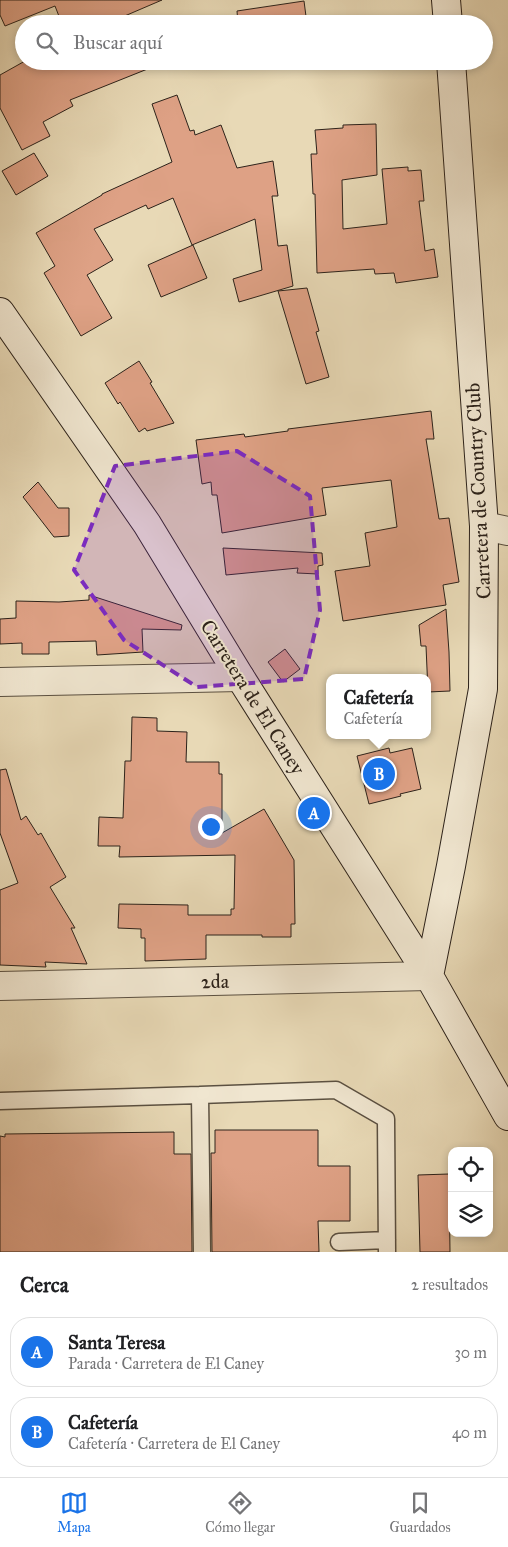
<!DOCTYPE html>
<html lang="es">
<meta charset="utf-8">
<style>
:root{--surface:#fff;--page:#f6f6f6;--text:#202124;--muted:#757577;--line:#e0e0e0;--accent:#1a73e8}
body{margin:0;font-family:"IM FELL Great Primer",serif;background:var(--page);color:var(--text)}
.controls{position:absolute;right:15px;bottom:15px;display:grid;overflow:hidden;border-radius:10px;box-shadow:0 2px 8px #0003}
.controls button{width:45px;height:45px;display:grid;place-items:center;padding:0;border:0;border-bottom:1px solid var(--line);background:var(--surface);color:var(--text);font:25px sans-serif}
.you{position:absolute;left:210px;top:826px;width:18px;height:18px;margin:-12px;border:4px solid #fff;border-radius:50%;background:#1a73e8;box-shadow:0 0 0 8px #1a73e833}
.badge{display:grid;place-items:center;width:32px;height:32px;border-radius:50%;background:var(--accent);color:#fff;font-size:16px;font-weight:700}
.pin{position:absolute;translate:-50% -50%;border:2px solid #fff;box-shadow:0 1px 5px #0006}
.popup{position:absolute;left:326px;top:674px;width:105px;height:65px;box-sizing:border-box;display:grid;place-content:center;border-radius:10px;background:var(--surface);filter:drop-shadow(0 1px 4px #0005);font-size:16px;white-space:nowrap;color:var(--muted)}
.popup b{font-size:19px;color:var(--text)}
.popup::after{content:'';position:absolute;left:50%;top:100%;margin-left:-10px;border:10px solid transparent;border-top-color:var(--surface)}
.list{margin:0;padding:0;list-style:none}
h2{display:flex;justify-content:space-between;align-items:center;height:65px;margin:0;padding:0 20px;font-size:21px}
h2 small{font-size:16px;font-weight:400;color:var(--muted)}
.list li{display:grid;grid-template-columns:32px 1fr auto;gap:15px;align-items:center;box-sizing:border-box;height:70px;margin:0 10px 10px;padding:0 10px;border:1px solid var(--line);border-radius:20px}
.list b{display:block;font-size:19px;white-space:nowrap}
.list p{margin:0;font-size:16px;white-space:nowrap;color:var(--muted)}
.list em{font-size:16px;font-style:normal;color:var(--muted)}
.icon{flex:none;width:28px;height:28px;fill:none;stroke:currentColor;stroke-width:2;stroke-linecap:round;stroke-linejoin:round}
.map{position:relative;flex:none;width:508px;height:1252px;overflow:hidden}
.search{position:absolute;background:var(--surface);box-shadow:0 2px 8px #0003;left:15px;right:15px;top:15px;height:55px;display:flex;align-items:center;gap:12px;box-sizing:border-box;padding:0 18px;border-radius:28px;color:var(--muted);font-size:19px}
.sheet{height:225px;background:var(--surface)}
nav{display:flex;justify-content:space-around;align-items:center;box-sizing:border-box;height:70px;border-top:1px solid var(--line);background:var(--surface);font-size:14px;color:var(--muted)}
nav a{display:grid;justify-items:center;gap:2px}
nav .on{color:var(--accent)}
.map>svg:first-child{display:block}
.building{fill:#dea185;stroke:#2c221a}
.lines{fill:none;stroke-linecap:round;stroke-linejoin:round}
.lane-casing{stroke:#5b5041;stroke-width:19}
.street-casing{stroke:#5b5041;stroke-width:30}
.secondary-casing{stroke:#2c221a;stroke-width:30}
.lane{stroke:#f0e6d0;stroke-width:16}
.street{stroke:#f0e6d0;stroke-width:28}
.secondary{stroke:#f0e6d0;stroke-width:28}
.marked{fill:#7b2cbf;fill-opacity:0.2;stroke:#7b2cbf;stroke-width:4;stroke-dasharray:10 6;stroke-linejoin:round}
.labels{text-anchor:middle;stroke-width:4;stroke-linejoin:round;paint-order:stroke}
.street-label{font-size:20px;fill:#2c221a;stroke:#f0e6d0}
</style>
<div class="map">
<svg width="508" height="1252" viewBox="0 0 508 1252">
<rect width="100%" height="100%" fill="#e8d9b6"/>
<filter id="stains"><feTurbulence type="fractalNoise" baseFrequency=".004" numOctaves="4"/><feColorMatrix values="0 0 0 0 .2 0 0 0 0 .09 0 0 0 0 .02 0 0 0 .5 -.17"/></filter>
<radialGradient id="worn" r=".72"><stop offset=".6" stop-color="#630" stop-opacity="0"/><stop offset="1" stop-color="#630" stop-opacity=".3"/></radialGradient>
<path class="building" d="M0,0h162l-56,24h-44l-7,-18 -50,20 -5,-11z
M304,1l3,23h-69l-1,-13z
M25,61h140v1l-95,38 3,6 -30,16 7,14 -28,14 -22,-42v-33z
M177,95l13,36 4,-1 1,5 26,-10 16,43 36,-7 5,35h-6l6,50 9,-1 6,41 -54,16 -6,-23 29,-9 -7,-51 -63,26 -19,-47 -25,11 -2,-4 -52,24 19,31 -26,15 25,43 -31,18 -37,-63 11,-7 -19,-33 66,-38v-1l70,-32 -20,-58z
M376,124l1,51 -35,5 1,49 44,-5 -5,-55 26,-2v4l13,-1 3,31h-5l6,50 9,-2 4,28 -42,6 -2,-10 -19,1 -1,-5 -57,4 -2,-79h-2l-2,-40h6l-2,-24 28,-2v-3z
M34,153l14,23 -32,19 -14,-24z
M193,245l14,33 -46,19 -13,-32z
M307,288l12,43 -3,1 13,45 -23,7 -28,-93z
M139,361l13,21 -2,1 24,40 -27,8 -2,-3 -6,4 -19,-30 -2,2 -13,-21z
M431,411l3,28h-8l13,80 10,-1 10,64 -16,3 3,20 -103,16 -8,-50 35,-5 -5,-33 32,-6 -6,-47 -69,8 4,27 -104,18 -5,-38h-5l-1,-13 -9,2 -6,-44 48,-6 1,3 43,-6v-2z
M38,482l20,26h11v28l-15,1 -31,-40z
M223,548l99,5 1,12 -5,1v8l-21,-1 1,-5 -72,7z
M89,595l93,30 -1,5 -39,-1 1,23 -46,3 -1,-14 -47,1v12h-27v-11l-22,1v-25l16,-1v-17l43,1 30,-2z
M446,609l3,43 1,39 -22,1 -2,-46h-5l-2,-21z
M285,649l15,20 -17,13 -15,-20z
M132,717l25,1v13l30,1 -1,30h33v12h3v59l42,-24 30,51 1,64h-4v13h-29v-2h-56v24l-61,2v-23h-4v-9l-23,-1 1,-24 69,1v10h43v-6h3l1,-54 -116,2 1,-11h-22l1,-29 24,1 2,-57h6z
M389,748l1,5 22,-5 9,41 -21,5 1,2 -32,8 -12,-48z
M6,769l15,51 5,-4 12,19 3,-2 25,44 -16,10 25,41h-4l16,36 -42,-2 1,5 -46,-2v-75l18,-7 -18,-50v-63z
M215,1130h103v36h32v55h-32l1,31h-107l-1,-99h4z
M174,1132v22h17l1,98h-192v-116l5,1v-3z
M449,1174l1,78h-30l-2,-77z"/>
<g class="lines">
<g class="lane-casing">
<path id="lane" d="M200,1095l136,-5 50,29 1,133
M0,1101l200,-6 2,157
M339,1242l48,-2"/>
</g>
<g class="street-casing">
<path id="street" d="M484,526l24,5
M0,682l240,-5
M0,986l429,-10"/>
</g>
<g class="secondary-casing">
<path id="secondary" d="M446,0l2,24
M0,312l147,212 93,153 189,299 79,140
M429,976l22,-110 32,-177 1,-163 -33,-465"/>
</g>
<use href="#lane" class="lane"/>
<use href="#street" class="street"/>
<use href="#secondary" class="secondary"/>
</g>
<path class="marked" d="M237,451l73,45 10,114 -16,69 -107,8 -73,-47 -50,-70 41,-104z"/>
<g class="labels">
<g class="street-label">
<text transform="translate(478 491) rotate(-93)" y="7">Carretera de Country Club</text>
<text transform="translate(253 697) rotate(58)" y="7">Carretera de El Caney</text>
<text transform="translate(215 981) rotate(-1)" y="7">2da</text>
</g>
</g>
<rect width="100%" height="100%" filter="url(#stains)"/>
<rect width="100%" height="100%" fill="url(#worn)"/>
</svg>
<div class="controls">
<button><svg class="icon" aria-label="locate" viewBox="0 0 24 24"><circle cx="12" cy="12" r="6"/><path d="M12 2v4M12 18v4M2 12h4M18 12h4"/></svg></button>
<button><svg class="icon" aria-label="layers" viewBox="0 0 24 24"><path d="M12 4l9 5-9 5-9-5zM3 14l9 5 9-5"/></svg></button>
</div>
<div class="you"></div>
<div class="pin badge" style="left:314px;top:813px">A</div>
<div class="pin badge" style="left:379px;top:774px">B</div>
<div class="popup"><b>Cafetería</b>Cafetería</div>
<div class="search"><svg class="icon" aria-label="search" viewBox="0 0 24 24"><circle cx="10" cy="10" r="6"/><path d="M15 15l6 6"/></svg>Buscar aquí</div>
</div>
<section class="sheet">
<h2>Cerca<small>2 resultados</small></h2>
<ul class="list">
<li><span class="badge">A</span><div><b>Santa Teresa</b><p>Parada · Carretera de El Caney</p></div><em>30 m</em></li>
<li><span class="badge">B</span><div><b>Cafetería</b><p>Cafetería · Carretera de El Caney</p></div><em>40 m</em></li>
</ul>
</section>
<nav>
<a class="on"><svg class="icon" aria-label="map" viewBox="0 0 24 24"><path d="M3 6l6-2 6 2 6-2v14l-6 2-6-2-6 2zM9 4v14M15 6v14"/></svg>Mapa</a>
<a><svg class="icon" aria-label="directions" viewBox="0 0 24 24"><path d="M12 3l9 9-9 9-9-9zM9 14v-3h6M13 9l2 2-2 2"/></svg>Cómo llegar</a>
<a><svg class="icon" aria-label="saved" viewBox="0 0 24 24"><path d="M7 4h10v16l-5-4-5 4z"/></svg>Guardados</a>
</nav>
